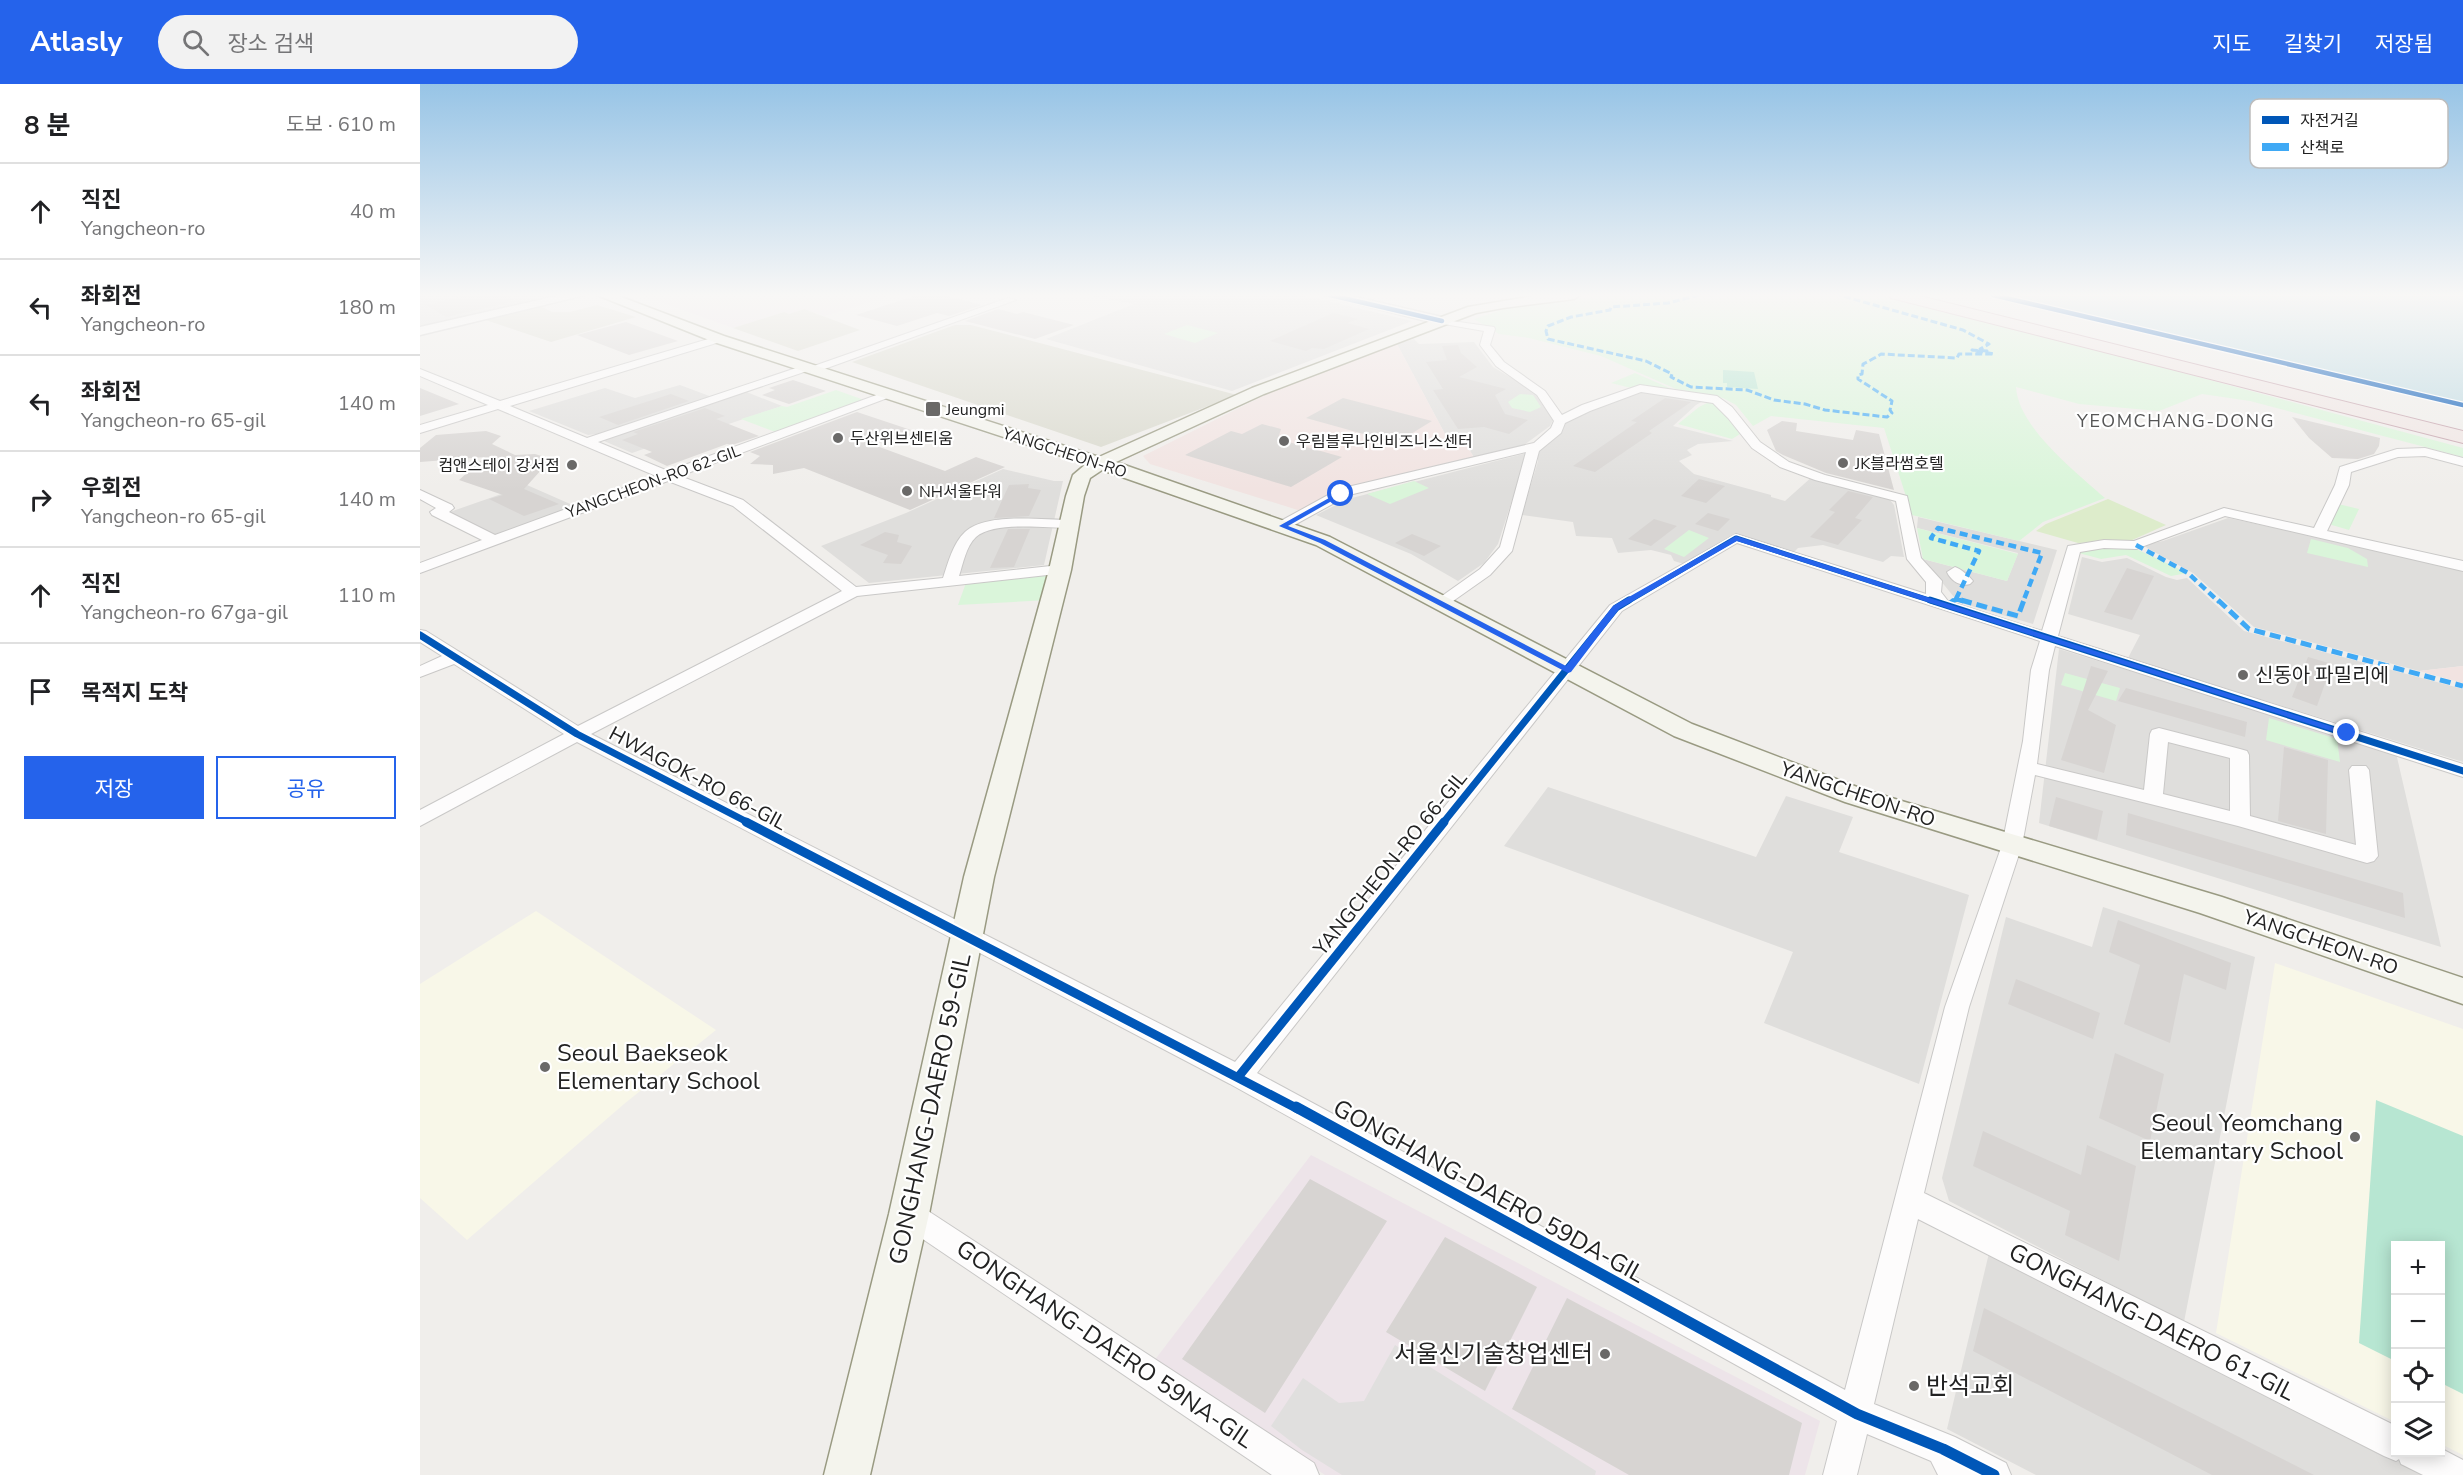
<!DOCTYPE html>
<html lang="ko">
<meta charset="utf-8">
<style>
:root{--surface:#fff;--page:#f2f2f2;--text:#202124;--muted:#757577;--line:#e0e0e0;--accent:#2563eb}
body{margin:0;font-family:"Nunito Sans","Noto Sans KR",sans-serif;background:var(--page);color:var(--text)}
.controls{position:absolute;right:18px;bottom:18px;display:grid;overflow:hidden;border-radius:0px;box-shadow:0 3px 15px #0003}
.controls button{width:54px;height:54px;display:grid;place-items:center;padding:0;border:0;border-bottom:2px solid var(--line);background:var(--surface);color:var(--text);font:30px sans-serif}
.stop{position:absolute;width:18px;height:18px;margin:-14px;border:4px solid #2563eb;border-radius:50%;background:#fff}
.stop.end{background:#2563eb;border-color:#fff;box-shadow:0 2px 6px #0008}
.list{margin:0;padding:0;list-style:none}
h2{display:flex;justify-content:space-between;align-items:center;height:78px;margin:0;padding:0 24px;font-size:26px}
h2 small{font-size:20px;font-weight:400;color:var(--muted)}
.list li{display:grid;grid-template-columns:39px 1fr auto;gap:18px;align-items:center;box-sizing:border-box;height:96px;padding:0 24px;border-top:2px solid var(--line)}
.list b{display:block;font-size:22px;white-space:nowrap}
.list p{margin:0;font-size:20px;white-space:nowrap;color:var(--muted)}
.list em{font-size:20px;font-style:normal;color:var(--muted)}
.actions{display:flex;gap:12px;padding:18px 24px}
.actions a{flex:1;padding:14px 0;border:2px solid var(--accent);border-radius:0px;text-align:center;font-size:21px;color:var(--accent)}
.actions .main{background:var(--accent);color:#fff}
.icon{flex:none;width:33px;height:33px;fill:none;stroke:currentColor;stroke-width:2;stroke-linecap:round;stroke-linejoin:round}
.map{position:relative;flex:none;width:2043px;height:1391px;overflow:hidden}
header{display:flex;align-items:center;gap:36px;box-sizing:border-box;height:84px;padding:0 30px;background:var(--accent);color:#fff}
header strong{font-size:28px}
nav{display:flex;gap:33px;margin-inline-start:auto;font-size:21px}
.search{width:420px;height:54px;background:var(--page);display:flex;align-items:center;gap:15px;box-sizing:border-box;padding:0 21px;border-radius:33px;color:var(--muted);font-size:22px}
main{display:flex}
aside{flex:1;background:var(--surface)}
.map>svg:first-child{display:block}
.residential{fill:#dfdedc}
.commercial{fill:#f1e3e1}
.industrial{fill:#ede4e9}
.education{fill:#f8f7e8}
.construction{fill:#d9d9cd}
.grass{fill:#ddeccb}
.park{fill:#daf5da}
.pitch{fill:#b7e6d2}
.parking{fill:#e0dfde}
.water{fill:#bfdbe3}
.building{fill:#d7d4d2}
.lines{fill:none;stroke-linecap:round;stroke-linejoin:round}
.minor-casing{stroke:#c9c8c7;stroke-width:2}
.tertiary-casing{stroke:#c9c8c7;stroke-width:3}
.secondary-casing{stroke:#999a82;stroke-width:3}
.trunk-casing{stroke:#c5a2ac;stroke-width:2}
.minor{fill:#fdfcfc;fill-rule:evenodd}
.tertiary{fill:#fdfcfc;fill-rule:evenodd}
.secondary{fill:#f4f4ed;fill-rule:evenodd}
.trunk{fill:#f0e6e4;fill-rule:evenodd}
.quiet-far2{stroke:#3fa9f5;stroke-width:3;stroke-dasharray:7 3;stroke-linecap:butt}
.quiet-far1{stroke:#3fa9f5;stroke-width:4.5;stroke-dasharray:8 4.5;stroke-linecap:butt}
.quiet{stroke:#3fa9f5;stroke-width:5;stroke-dasharray:11 5;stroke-linecap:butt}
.cycleway-far4-casing{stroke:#fff;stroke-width:7}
.cycleway-far3-casing{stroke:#fff;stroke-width:8}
.cycleway-far2-casing{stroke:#fff;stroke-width:10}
.cycleway-far1-casing{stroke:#fff;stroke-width:13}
.cycleway-casing{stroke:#fff;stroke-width:15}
.cycleway-far4{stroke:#0057b8;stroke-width:4.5}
.cycleway-far3{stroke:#0057b8;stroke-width:5}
.cycleway-far2{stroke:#0057b8;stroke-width:7}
.cycleway-far1{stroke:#0057b8;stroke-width:9}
.cycleway{stroke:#0057b8;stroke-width:11}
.route{fill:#2563eb}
.poi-dot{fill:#6a6968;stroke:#fff;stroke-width:2}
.labels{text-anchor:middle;stroke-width:4.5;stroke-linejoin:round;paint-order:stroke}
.far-poi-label{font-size:16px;fill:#222;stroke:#fff;text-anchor:start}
.far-street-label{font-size:16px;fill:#222;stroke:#fff}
.far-quarter-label{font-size:18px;letter-spacing:1.5px;fill:#555;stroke:#fff}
.poi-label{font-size:20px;fill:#222;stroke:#fff;text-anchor:start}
.street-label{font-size:20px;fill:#222;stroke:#fff}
.near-poi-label{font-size:24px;fill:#222;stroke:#fff;text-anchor:start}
.near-street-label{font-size:24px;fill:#222;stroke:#fff}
.key{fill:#fff;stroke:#bdbdbd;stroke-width:1.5}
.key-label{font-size:16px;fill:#222}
</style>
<header>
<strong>Atlasly</strong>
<div class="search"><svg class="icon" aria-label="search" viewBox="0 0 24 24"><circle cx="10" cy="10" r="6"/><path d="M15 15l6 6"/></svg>장소 검색</div>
<nav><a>지도</a><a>길찾기</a><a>저장됨</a></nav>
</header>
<main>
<aside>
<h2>8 분<small>도보 · 610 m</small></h2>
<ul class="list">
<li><svg class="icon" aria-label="ahead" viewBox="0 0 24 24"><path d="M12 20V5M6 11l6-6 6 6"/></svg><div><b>직진</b><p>Yangcheon-ro</p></div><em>40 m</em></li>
<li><svg class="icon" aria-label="left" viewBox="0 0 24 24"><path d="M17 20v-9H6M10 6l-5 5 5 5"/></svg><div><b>좌회전</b><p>Yangcheon-ro</p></div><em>180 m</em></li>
<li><svg class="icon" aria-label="left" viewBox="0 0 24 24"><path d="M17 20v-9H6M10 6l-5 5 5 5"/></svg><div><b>좌회전</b><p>Yangcheon-ro 65-gil</p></div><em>140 m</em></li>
<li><svg class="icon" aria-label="right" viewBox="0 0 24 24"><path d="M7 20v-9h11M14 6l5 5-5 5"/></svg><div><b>우회전</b><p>Yangcheon-ro 65-gil</p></div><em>140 m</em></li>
<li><svg class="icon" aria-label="ahead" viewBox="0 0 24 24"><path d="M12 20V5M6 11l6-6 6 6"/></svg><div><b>직진</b><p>Yangcheon-ro 67ga-gil</p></div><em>110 m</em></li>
<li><svg class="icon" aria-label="arrive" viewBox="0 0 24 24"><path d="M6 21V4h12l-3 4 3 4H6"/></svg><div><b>목적지 도착</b></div></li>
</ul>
<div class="actions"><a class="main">저장</a><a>공유</a></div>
</aside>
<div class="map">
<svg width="2043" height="1391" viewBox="0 0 2043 1391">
<rect width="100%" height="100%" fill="#f0eeeb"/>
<path class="residential" d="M0,211h134l-132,31 -2,-1z
M665,211h217l110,26 -180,70 -186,-52 88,-35z
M994,255l5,5 55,-2 19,25 40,24 20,29 -3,6 -26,19 -49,14 -10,-16 -20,-9 -48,-90z
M260,301l32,12 -107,36 -17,2 -59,-24 76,-23 30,10z
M1221,306l66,9 -11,6 -23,21 60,15 -35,3 -11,6 5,5 -13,6 15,13 77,21v2l14,4 29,-26 72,20 8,10 10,52 -13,-1 -8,6 -60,-17 -25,3 -6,6 -57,-18 -51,28 -10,-3 -3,-6 -20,-5 -33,3 -6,-15 -36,-2 -3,-14 -51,-7 16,-54v-11l25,-20 2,-9z
M324,307l38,15 -124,42 -6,-2 -20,7 -28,-12 5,-4z
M1107,369l-29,91 -14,19 -26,18 -47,-27 -95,-39 32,-16z
M583,385l51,12h9l-19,84 -175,18 -48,-37 85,-33z
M107,401l50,22 -85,29 -45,-23z
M1498,433l139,33 -24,74 -75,-22 -35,-43 84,22 11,-28 -101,-25z
M1808,434l235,50v98l-44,5 -165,-44 -61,-54 -46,-25 -2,-3 18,-4z
M1662,473l20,5 25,-4 39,19 11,3 10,-2 57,53 219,58v73l-335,-104 12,-23 -72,-21z
M1639,565l337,104 45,194 -402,-124z
M1128,703l208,70 30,-61 67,21 -14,35 130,43 -50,189 -155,-61 29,-71 -289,-106z
M1683,823l152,50 -71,365 -235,-121 -7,-23 64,-261 86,30z
M1569,1169l446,222h-399l-89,-46z"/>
<path class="commercial" d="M977,260l48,90 20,9 10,16 -127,28 -47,24 -151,-47 -7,-8 128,-64 90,-37z
M2043,582v17l-44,-12z"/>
<path class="industrial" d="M221,211h251l-67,21 -21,-7 -15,5 -5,-2 -51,16z
M891,1071l509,266 -15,54h-480l-171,-114z"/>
<path class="education" d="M116,827l180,119 -92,74 -157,136 -47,-42v-214z
M1855,879l188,66v426l-22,-11 -1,-198h-44l-1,176 -179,-89z"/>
<path class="construction" d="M177,221l39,12 -85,25 -68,-23 57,-13 12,6h18z
M384,225l56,21 -62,21 -65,-23 51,-16 5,2z
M535,241h16l266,70 -136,52 -249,-85z"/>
<path class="grass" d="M1688,415l58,26 -36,16 -52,2 -42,-12 10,-7z"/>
<path class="park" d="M1186,211h274l158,39 425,114v9l-213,-56 -48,-7 -43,17 -80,-7 -63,-17c2,40 60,85 89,111l-62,24 -24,19 -107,-26 -28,-87 -113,-12 -18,10 -17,-21 -13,-7 -47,-9 -75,-33 -72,-18 -30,-4 -25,-15 37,-12z
M767,241l31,8 -23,10 -31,-9z
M1215,289l37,16 -34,-4 -7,3 -20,-5z
M416,306l31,11 -89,32 -37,-14 41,-13 5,1z
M1100,310l13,1 8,12 -11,5 -18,-4 -4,-6z
M1291,317l11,10 18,23 -8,5 -54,-15 21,-17z
M994,397l15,7 -39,16 -23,-10z
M1914,419l25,6 -10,21 -24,-7z
M1497,444l101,26 -11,27 -84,-22z
M1269,446l20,8 -25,19 -20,-8z
M1891,455l37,9 19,11 1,8 -61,-14z
M1665,464h49l54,25 -17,3 -45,-21 -25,4 -26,-7z
M636,487l-7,29 -91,5 9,-25z
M1645,589l55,15 -4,13 -55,-16z
M1849,634l68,21 3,23 -74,-22z"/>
<path class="pitch" d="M1303,286l31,2 4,17 -31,-2v-4h-4z
M1956,1016l87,36v258l-22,-11 -1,-137h-44l-1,115 -36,-18z"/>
<path class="parking" d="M975,1261l201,126 -1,4h-253l-40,-25 -31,-24 32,-48 36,25 25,-2z"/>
<path class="water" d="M1582,211h461v108z"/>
<path class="building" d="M47,211h44v7l-65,15 -20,-12z
M497,211h28l37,10 -33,11 -12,-3 -40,13 -41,-11z
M578,225l19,5 6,-2 51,13 -39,14 -70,-18z
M913,229l25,6 -11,4 22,6 -45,20 -12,-1 -6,3 -36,-10z
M206,238l52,19 -49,14 -52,-20z
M1038,261l3,8 16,14 -18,10 47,12 -11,6 10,19 23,6 -19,14 -25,-7 -26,2 -25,-39 10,-1 -17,-27 21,-2 -5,-14z
M373,296l33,11 -37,13 -27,-9 13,-5 -6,-2z
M0,304l39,16 -39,12z
M251,310l18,7 -71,24 -19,-8z
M923,314l89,23 -36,22 -90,-25z
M1245,314l26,4 -42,29 3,2 -57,39 -22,-6 64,-44 -6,-1z
M285,324l20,8 -9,3 43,17 -27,9 -5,-1 -60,22 -23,-11 8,-3 -30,-12 16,-6 -5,-2z
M437,328l54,18 -37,15 71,26 31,-14 29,10 -95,43 -106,-42 -31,6v-9l-23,-1 10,-8 -10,-4z
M1872,333l88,21 -1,8 -5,8 -16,5 -26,-1 -23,-20z
M1362,337l15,2 -1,8 57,9 3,-10 23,4 15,56 -68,-17 -43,-18 -7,-4 -9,-21z
M842,340l19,5 -3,10 64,18 -51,30 -106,-32 46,-24 11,3z
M66,347l15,5 -9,8 23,11 20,-1 16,5 -27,30 35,15 -35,12 -35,-17 14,-4 -44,-15 26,-23 -65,5v-14l16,-13z
M1279,395l26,7 -19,17 -25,-7z
M609,400l-1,4 13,2 -12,26 -35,2 15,-33z
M1428,407l25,6 -18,21 7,2 -24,25 -28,-8 25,-25 -6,-2z
M1288,429l22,6 -12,12 -23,-7z
M1234,435l23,7 -26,20 -23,-7z
M588,445h22l-16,38 -24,1z
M465,448l14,3 -2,7 15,4 -11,18 -18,-1 5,-8 -28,-10z
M992,450l29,12 -17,10 -29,-13z
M1707,484l27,8 -22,44 -28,-8z
M1888,573l24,7 -15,42 -25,-9z
M1671,582l17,5 -20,39 28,15 -12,48 -43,-13z
M1706,604l121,34 -2,15 -127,-36z
M1864,663l44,13 -2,74 -48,-13z
M1636,713l47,14 -6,29 -48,-14z
M1708,729l275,80 2,25 -279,-83z
M1698,836l113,43 -5,27 -42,-16 -14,69 -46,-19 16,-59 -31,-13z
M1596,895l84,34 -7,26 -85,-35z
M1695,969l49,21 -14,67 -51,-23z
M1563,1047l98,44 6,-30 49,21 -17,95 -54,-26 5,-24 -97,-45z
M890,1095l77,42 -122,192 -83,-54z
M1025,1153l92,50 -52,104 -99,-59z
M1147,1214l235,125 -13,52h-160l-117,-66z
M1564,1224l330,167h-102l-239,-124z"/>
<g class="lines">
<g class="minor-casing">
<path id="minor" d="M588,214l8,2 -200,72 -9,-1 -209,71 70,29 214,-78h8v4l-210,79 63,24 113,87 87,-9c5,-15 10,-35 22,-46 21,-20 77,-12 104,-12l7,4 -7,4c-23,0 -75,-7 -93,9 -10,9 -13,27 -17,39l101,-11 5,2 3,3 -3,3 -208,23 -266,138 644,328 375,-457 126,-71 190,60v-12l-19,-23 -11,-58 -81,-21 -35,-13 -28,-19 -24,-30 -15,-15 -72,-11 -51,19 -25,12 -4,10 -22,18 -27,100 -22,24 -44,31h-12l-2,-3 48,-34 20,-22 26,-95 -177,43 -62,34h-10l-2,-3 2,-3 62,-34 195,-46 17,-15 3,-7 -17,-26 -41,-29 -16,-21 4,-14 -46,-8v-4l56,8 1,2 -5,16 14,17 41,29 17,24 20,-10 58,-20 77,11 15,11 28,35 29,20 36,13 82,21 14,62 21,23 -1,11 7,9 94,30 26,-85 36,-6 30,1 90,-33 90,20 21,-43 5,-18 57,-18 28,-1 38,10v8l-38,-10 -27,1 -47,15 -2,13 -22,46 136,30v10l-238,-55 -89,33 -32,-1 -24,4 -22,84 405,128v13l-408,-131 -6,24 -12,94 107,26 6,-56 2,-4 7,-2 81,21 7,2 2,4 1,61 106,29 -7,-75 3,-4h14l3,4 9,86 -4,5 -7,2 -129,-37 -203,-51 -13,70 -53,162 -45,186 472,233v26h44v-4l23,12v15h-40l-22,-11 -2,-5 -3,2 -12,-5 -466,-237 -44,185 81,33 51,26 5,12h-73l-7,-14 -64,-27 -10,41h-34l14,-54 -607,-337 -653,-342 -157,84v-16l144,-76 -110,-70 -34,13v-11l22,-10 -22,-14v-12l6,1 152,95 264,-135 -109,-85 -65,-25 -248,92v-10l62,-23 -50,-25 -2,-3 6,-4 -16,-9v-9l32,15 2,3 -5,4 46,23 161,-59 -158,-67 -78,24v-8l68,-20 -68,-29v-7l80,32 215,-64h8v4l-213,65 77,32 215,-72 9,1zM1317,459l303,98 -9,29 -8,71 -21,104 -57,162 -100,383 -588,-317 365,-462zM1748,658l62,16v53l-67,-17z
M1535,483c6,2 14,9 18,14l-3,3c-9,3 -19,-3 -23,-12z
M489,1117l10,4 395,258 5,12h-47l-373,-252 -4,-9 4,-9z"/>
</g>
<g class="tertiary-casing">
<path id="tertiary" d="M141,211h24l-165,40v-8z
M904,211h23l99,23 2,3 -6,4z"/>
</g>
<g class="secondary-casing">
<path id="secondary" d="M177,211h19l108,41 375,121 153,-69 216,-81 71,-12h41l-6,4 -71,9 -27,5 -29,11 -183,70 -148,68 214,75 362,187 173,66 357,107 241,81v26l-263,-91 -355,-111 -171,-66 -358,-191 -214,-75 -12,8 -6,18 -13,74 -77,307 -65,337 -59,261h-46l65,-261 75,-337 85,-307 17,-74 7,-21 13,-11 -372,-122z"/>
</g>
<g class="trunk-casing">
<path id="trunk" d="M1469,211h27l547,136v12l-572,-145z"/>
</g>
<use href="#minor" class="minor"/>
<use href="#tertiary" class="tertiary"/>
<use href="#secondary" class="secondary"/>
<use href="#trunk" class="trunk"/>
<path class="quiet-far2" d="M1279,211l-31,8 -57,4 -1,3 -39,7 -23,9 -2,5 2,8 98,22 26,13 -1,3 20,10 56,3 27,10 31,4 20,6 62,7 5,-4 -2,-3 2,-9 -34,-22v-4l4,-1 1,-10c2,-1 16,-8 18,-10l76,4 2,-4h35l-22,-4 15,1 -7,-2 9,-5 -26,-14 -124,-35
M1287,211h5"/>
<path class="quiet-far1" d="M1716,461l52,28 31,29
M1536,515l10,3
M1536,515l23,-48 -48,-13 7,-10 104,25 -19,49
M1532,518l4,-3"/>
<path class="quiet" d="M1541,516l57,16 6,-16
M1798,516l31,29 214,57
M1528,521l6,-5"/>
<g class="cycleway-far4-casing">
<path id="cycleway-far4" d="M910,211l112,26
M1573,211l470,110"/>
</g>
<g class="cycleway-far3-casing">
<path id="cycleway-far3" d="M1207,518l109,-64 199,64"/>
</g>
<g class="cycleway-far2-casing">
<path id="cycleway-far2" d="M1510,516l533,171
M0,551l157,99 172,89
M1023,739l173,-215 13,-8"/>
</g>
<g class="cycleway-far1-casing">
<path id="cycleway-far1" d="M326,738l552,287
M819,992l205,-254"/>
</g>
<g class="cycleway-casing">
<path id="cycleway" d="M876,1023l561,307 86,35 51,26"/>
</g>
<use href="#cycleway-far4" class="cycleway-far4"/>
<use href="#cycleway-far3" class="cycleway-far3"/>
<use href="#cycleway-far2" class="cycleway-far2"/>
<use href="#cycleway-far1" class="cycleway-far1"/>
<use href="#cycleway" class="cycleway"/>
</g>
<linearGradient id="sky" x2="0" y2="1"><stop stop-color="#97c4e6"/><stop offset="0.52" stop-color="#f8f7f6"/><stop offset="1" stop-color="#f8f7f6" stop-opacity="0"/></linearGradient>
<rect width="2043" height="406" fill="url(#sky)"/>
<path class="route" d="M918,409l6,1 -56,32 37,14 241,126 47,-60 123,-70 616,197 -8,2 -607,-194 -118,68 -48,63 -3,1 -248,-130 -41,-17z"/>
<g class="poi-dot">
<rect x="505" y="317" width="16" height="16" rx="3"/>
<circle cx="418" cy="354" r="6"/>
<circle cx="864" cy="357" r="6"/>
<circle cx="1423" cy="379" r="6"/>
<circle cx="152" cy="381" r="6"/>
<circle cx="487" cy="407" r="6"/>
<circle cx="1823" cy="591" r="6"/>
<circle cx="125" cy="983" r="6"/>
<circle cx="1935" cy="1053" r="6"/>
<circle cx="1185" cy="1270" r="6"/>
<circle cx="1494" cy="1302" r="6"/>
</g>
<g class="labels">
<g class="far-poi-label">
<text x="526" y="331">Jeungmi</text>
<text x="430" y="360">두산위브센티움</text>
<text x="876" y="363">우림블루나인비즈니스센터</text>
<text x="1435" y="385">JK블라썸호텔</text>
<text x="140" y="387" text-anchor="end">컴앤스테이 강서점</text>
<text x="499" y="413">NH서울타워</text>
</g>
<g class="far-street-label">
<text transform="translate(645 368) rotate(18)" y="6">YANGCHEON-RO</text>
<text transform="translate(233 397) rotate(-20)" y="6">YANGCHEON-RO 62-GIL</text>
</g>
<g class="far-quarter-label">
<text x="1756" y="343">YEOMCHANG-DONG</text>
</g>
<g class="poi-label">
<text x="1835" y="598">신동아 파밀리에</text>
</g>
<g class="street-label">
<text transform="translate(278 694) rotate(28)" y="7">HWAGOK-RO 66-GIL</text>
<text transform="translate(1438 710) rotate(19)" y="7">YANGCHEON-RO</text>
<text transform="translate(970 779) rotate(-51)" y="7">YANGCHEON-RO 66-GIL</text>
<text transform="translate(1901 858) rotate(19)" y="7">YANGCHEON-RO</text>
</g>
<g class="near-poi-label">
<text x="137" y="977">Seoul Baekseok<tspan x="137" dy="28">Elementary School</tspan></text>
<text x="1923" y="1047" text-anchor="end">Seoul Yeomchang<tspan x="1923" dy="28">Elemantary School</tspan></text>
<text x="1173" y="1278" text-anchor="end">서울신기술창업센터</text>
<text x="1506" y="1310">반석교회</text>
</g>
<g class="near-street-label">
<text transform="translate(510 1025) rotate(-78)" y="8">GONGHANG-DAERO 59-GIL</text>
<text transform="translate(1069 1107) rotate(29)" y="8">GONGHANG-DAERO 59DA-GIL</text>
<text transform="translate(1732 1238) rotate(27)" y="8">GONGHANG-DAERO 61-GIL</text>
<text transform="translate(685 1260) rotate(34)" y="8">GONGHANG-DAERO 59NA-GIL</text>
</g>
</g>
<rect x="1830" y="15" width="198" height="69" rx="9" class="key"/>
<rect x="1842" y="32" width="27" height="8" fill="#0057b8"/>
<rect x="1842" y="59" width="27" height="8" fill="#3fa9f5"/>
<g class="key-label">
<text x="1880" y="42">자전거길</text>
<text x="1880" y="69">산책로</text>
</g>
</svg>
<div class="controls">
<button>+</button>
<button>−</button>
<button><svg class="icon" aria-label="locate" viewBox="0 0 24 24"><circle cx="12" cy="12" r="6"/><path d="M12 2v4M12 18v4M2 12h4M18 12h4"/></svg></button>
<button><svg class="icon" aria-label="layers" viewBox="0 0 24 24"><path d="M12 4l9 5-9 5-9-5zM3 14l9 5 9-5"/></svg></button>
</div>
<div class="stop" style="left:921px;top:410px"></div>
<div class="stop end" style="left:1927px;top:649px"></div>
</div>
</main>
